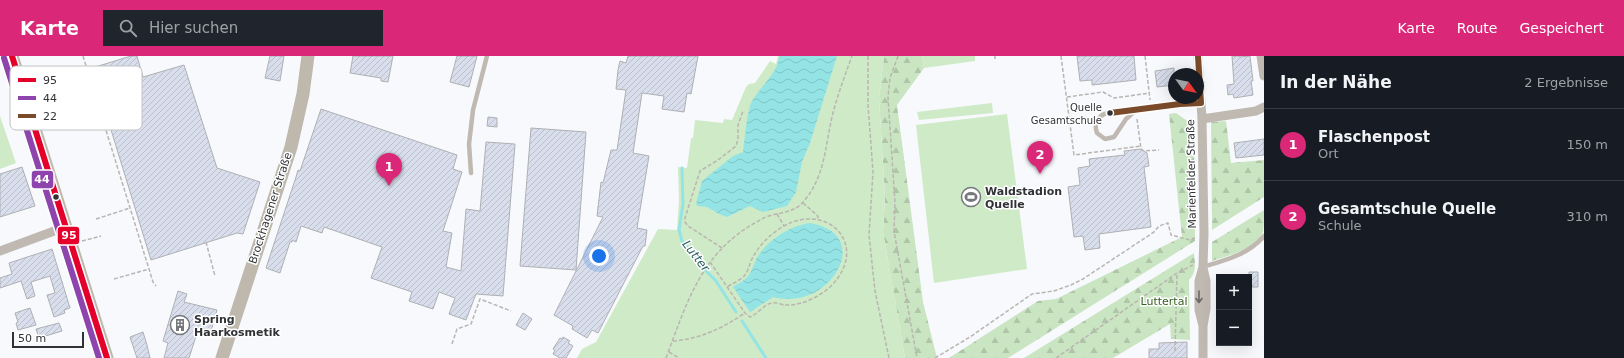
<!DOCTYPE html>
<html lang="de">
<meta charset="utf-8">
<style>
:root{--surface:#171b24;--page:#20242c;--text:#f1f3f6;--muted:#9ea1a6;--line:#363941;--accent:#db2777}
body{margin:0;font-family:"DejaVu Sans",sans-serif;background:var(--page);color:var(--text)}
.controls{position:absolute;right:12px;bottom:12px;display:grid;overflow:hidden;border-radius:0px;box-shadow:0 4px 16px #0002}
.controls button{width:36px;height:36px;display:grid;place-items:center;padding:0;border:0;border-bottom:1px solid var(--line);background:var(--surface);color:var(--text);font:20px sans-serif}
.compass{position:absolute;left:1168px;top:12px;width:36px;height:36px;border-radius:50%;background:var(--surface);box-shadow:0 4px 16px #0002;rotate:123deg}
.scale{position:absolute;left:12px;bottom:10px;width:72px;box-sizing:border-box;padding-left:4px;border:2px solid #303236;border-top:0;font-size:11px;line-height:14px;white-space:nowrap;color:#303236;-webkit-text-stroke:3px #fff;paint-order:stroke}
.you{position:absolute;left:599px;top:200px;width:14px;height:14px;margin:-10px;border:3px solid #fff;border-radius:50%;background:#1a73e8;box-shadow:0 0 0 6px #1a73e833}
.badge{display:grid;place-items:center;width:26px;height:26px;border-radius:50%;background:var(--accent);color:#fff;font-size:13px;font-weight:700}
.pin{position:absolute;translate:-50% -33px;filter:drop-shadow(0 1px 2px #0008)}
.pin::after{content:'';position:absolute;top:21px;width:14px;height:12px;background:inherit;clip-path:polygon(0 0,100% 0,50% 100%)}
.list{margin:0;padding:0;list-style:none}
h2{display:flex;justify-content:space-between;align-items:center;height:52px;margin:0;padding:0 16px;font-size:17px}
h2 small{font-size:13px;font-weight:400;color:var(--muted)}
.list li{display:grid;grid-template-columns:26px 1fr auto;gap:12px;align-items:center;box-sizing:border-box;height:72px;padding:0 16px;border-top:1px solid var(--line)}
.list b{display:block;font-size:15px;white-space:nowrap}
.list p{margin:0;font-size:13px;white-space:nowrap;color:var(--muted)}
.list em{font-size:13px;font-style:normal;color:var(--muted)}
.icon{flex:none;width:22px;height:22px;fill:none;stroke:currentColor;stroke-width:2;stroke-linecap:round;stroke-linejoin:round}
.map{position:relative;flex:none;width:1264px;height:302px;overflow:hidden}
header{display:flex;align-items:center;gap:24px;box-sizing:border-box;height:56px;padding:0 20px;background:var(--accent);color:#fff}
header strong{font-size:19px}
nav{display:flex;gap:22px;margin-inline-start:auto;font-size:14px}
.search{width:280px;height:36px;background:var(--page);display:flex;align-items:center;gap:10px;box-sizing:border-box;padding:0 14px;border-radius:0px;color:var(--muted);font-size:15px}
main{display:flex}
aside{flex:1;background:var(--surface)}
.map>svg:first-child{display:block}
.forest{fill:url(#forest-firs)}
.park{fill:#cfeac7}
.water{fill:url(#water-waves)}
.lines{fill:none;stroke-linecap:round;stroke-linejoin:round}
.stream{stroke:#94e4e6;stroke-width:3}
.building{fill:url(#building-hatch);stroke:#aeb0b3}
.path{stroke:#bab5b0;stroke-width:1.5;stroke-dasharray:4 2;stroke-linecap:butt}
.lane{stroke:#c0b9b1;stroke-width:4.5}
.street{stroke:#c0b9b1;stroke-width:9}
.secondary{stroke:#beb8ad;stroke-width:13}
.bus-1-casing{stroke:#fff;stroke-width:9}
.bus-2-casing{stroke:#fff;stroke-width:9}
.bus-3-casing{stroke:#fff;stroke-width:9}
.bus-1{stroke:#e4002b;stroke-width:6}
.bus-2{stroke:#8e44ad;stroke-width:6}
.bus-3{stroke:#7a4b2a;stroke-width:6}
.oneway{stroke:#6a6867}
.bus-dot{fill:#303236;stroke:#fff;stroke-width:1.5}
.labels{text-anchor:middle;stroke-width:3;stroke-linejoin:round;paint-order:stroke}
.bus-label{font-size:10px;fill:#303236;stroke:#fff;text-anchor:end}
.street-label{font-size:11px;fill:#303236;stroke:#fff}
.poi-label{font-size:11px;font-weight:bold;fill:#303236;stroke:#fff;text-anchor:start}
.park-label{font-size:11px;fill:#335e1c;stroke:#fff}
.water-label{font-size:12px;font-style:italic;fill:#2f6161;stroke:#fff}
.key{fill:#fff;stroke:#c1c2c3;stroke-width:1}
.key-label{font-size:11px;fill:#303236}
.line-badge{stroke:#fff;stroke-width:1.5}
.badge-label{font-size:11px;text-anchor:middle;font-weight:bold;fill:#fff}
</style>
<header>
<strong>Karte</strong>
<div class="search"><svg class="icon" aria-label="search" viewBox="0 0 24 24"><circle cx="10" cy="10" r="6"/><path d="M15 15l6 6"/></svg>Hier suchen</div>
<nav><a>Karte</a><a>Route</a><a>Gespeichert</a></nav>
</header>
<main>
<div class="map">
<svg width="1264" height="302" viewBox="0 0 1264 302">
<defs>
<pattern id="forest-firs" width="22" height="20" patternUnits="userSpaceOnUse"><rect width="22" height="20" fill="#cae5c2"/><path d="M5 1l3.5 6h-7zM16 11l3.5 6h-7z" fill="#aec5a7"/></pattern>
<pattern id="water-waves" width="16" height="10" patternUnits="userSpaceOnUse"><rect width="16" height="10" fill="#94e4e6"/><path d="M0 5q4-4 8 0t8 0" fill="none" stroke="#80c4c6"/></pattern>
<pattern id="building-hatch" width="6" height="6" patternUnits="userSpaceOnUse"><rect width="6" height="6" fill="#d8deec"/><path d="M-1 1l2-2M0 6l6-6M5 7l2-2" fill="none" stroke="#babfcb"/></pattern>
</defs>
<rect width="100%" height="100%" fill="#f7f9fd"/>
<path class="forest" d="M884,0h38l2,12 -27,37 26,197 14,56h-32l-22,-126 2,-36 -6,-98z
M1176,57l13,9 5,12 1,107 -187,117h-59l89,-57 18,-2 126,-62 -13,-123z
M1226,65l5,42 33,-3v37l-52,33 -1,-108z
M1264,154c0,6 0,16 -1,22 -8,18 -34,23 -51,29v-19z
M1194,197c1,9 3,20 -5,27l1,60 -19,-1 -1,-15 -57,34h-89z"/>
<path class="park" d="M778,0h106l-5,42 6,98 -2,36 22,126h-328l5,-9 14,-7 62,-113 19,1 2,-30 -1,-33 9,1 4,-30h2l2,-18 28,3 1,-4 8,1 14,-33 3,-3 6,-1 15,-22 6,3z
M922,0h53v5l-51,7z
M992,47l1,10 -74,7 -2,-8z
M1007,58l20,155 -93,14 -18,-158z
M0,60l16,47 -16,6z"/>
<path class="water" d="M779,0h58l-27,87 -8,19 -6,30 -9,14 -24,6 -13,-6 -23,11 -8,-3 -12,-7 -9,-1 -2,-2 6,-23 31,-25 10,-4c2,-15 3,-31 7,-46 5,-16 29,-32 29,-50z
M809,167c68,10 21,90 -36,74l-23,15 -17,-25c5,-3 12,-7 15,-11 5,-6 6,-14 10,-20 10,-16 32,-30 51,-33z"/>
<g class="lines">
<path class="stream" d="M682,112l1,36 -4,26 3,11 25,31 9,9 20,31
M742,265l24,37"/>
</g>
<path class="building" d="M131,0h6l6,21 41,-12 33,103 43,14 -17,52 -6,-1 -86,27 -59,-192z
M270,0h14l-4,25 -15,-3z
M353,0h40l-5,26 -7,-1v-3l-31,-5z
M457,0h20l-8,31 -19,-5z
M628,0h70l-7,38 -4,-1 -3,19 -22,-3 2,-13 -22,-3 -9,60 16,3 -12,72 10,2 -2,16h-2l-45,87 -6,-3 -5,8 -15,-9 1,-3 -19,-11 49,-98 -6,-1 4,-34 2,1 8,-33h6l9,-60 -10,-1 2,-19 2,-9 6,2z
M1077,0h57l2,24 -44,5v-5l-12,1z
M1232,0h7v1l11,-1 3,25h-2l2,14 -19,3 -1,-4 -5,1 -1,-10 7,-1z
M1174,12v17l-17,2 -2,-16z
M321,53l136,46 -4,14 9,3 -19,59 9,2 -6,34 15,4 5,-62 14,2 6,-69 29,2 -12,152 -27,-2 -10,26 -17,-6 6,-16 -16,-6 -6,17 -24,-8 3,-9 -41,-14 11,-31 -58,-20 -2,6 -21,-7 -5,16 -4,-2v2h-2l-10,31 -14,-5 30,-91 2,-7 2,1z
M488,61l9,1v9l-10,-1z
M531,72l55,4 -10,138 -56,-4z
M1264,83v16l-28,3 -2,-15z
M1141,93l6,4 2,13 -5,1 7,60 -52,7 1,14 -15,2 -2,-14 -9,1 -6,-50 12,-2 -2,-17 12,-2 -1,-7 36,-4 -1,-4z
M22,111l13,39 -35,11v-43z
M52,193l18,59 -6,2 1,3 -11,4 -7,-22 8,-2 -5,-17 -19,6 4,14 -8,3 -6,-18 -21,7v-10l12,-4 -3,-11z
M1249,216h9v15h-9z
M178,235l9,3 -3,8 33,8 -6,21 -12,-4 -10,31h-25l4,-15 -5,-2z
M30,252l6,17 -18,5 -2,-7 2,-1 -3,-9z
M523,257l9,6 -7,11 -9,-5z
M59,267l3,8 -23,7 -3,-9z
M143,276l4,13 3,13h-13l-7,-21z
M563,281l7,4 -2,2 5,3 -7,12h-6l-7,-4 2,-4 -2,-1 7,-11 2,1z
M1187,286v16h-38v-9h10v-6z"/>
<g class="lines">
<path class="path" d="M83,0l70,226 3,4
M868,0v49l5,67 -4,63 6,56 14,67
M898,0l-8,22 -2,19 7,106 -1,28 23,127
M995,0v3
M1061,0l13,99 67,-9
M1145,0l5,44
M1067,41l36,-5 11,6 36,-5
M1137,63l4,30 3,2 15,-1
M803,147l14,12 2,5
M777,158l7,12
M96,163l34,-11
M82,185l19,-5
M206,186l9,34
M722,192l-34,-22 -3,-4v-4l15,-47 18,-11 18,-14 2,-7v-14l5,-14
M710,206l35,51 5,4c8,-3 15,-14 23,-14 4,-1 9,2 12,2 16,1 34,-8 45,-18 41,-40 -1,-86 -46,-61 -14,8 -26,20 -33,35 -2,5 -3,10 -6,14 -4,5 -12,8 -18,12
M114,223l35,-10
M673,285c27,-2 50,-13 72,-28
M452,288l5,-15 14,-5 9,-25 31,12
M1175,295l2,-78
M669,296l10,6
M666,302c20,-53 34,-103 87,-134 4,-2 8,-5 13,-7 13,-5 29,-4 38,-16 22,-26 21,-57 29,-88 5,-19 12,-38 19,-57
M935,302l35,-21 62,-43 22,-3 17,-6 12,-6 71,-47 5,-6 9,-3 3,12 19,5 5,-2
M1056,302l121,-85 16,-8"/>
<path class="lane" d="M1136,54l-10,9 -12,18 -9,2 -8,-6c-3,-8 0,-15 7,-19 32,-5 65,-10 97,-11
M471,117l-2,-29 4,-34 14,-54
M1203,211c22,-7 45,-12 61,-31"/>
<path class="street" d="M1198,0l4,63 2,114 -1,34 -4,14v29l4,16
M1261,0l3,20
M1202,63l54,-8 8,-4
M0,195l65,-24
M1203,212l3,13v28l-3,17v32"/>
<path class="secondary" d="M12,0l95,302
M222,302l69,-211 12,-53 5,-38"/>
<g class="bus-1-casing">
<path id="bus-1" d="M12,0l95,302"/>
</g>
<g class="bus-2-casing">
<path id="bus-2" d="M4,2l95,300"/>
</g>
<g class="bus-3-casing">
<path id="bus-3" d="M1198,0l3,47
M1110,57l70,-9 21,-1"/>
</g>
<use href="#bus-1" class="bus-1"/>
<use href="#bus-2" class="bus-2"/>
<use href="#bus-3" class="bus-3"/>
</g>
<defs><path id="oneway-shaft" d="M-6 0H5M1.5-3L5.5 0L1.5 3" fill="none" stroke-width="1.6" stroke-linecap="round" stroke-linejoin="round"/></defs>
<use class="oneway" href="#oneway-shaft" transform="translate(1199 241) rotate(90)"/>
<defs>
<g id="stadium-ring" transform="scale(1)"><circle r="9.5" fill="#fff" stroke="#76787c" stroke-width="1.5"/><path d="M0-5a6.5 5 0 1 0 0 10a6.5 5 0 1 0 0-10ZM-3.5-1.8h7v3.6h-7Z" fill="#76787c"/></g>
<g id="building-ring" transform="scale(1)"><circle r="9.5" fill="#fff" stroke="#76787c" stroke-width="1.5"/><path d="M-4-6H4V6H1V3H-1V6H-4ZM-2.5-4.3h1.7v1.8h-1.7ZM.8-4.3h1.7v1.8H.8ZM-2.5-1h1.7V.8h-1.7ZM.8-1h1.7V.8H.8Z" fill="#76787c"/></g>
</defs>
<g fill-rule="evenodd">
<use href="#stadium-ring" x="971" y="141"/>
<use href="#building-ring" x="180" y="269"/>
</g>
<g class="bus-dot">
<circle cx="1110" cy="57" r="3.5"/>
<circle cx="56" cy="141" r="3.5"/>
</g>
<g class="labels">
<g class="bus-label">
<text x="1102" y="55">Quelle<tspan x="1102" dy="13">Gesamtschule</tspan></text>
</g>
<g class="street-label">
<text transform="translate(1191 118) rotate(-91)" y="4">Marienfelder Straße</text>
<text transform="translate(270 152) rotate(-72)" y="4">Brockhagener Straße</text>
</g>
<g class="poi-label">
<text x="985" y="139">Waldstadion<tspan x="985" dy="13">Quelle</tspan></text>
<text x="194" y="267">Spring<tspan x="194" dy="13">Haarkosmetik</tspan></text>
</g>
<g class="park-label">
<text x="1164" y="249">Luttertal</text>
</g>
<g class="water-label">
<text transform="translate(696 200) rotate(52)" y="4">Lutter</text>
</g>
</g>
<rect x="10" y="10" width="132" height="64" rx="6" class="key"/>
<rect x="18" y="22" width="18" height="4" fill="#e4002b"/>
<rect x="18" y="40" width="18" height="4" fill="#8e44ad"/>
<rect x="18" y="58" width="18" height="4" fill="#7a4b2a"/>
<g class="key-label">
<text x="43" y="28">95</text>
<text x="43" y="46">44</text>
<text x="43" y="64">22</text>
</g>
<g class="line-badge">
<rect x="31" y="114" width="23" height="19" rx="4" fill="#8e44ad"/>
<rect x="57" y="170" width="23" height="19" rx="4" fill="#e4002b"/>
</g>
<g class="badge-label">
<text x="42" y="127">44</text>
<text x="69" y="183">95</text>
</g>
</svg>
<div class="controls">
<button>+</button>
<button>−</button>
</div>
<svg class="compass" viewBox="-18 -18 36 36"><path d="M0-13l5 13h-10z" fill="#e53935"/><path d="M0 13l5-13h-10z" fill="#9ea1a6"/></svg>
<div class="scale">50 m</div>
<div class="you"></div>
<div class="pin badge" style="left:389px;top:130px">1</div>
<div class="pin badge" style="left:1040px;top:118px">2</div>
</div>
<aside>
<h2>In der Nähe<small>2 Ergebnisse</small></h2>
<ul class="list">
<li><span class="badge">1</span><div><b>Flaschenpost</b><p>Ort</p></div><em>150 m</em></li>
<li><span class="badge">2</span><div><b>Gesamtschule Quelle</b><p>Schule</p></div><em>310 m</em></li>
</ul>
</aside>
</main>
